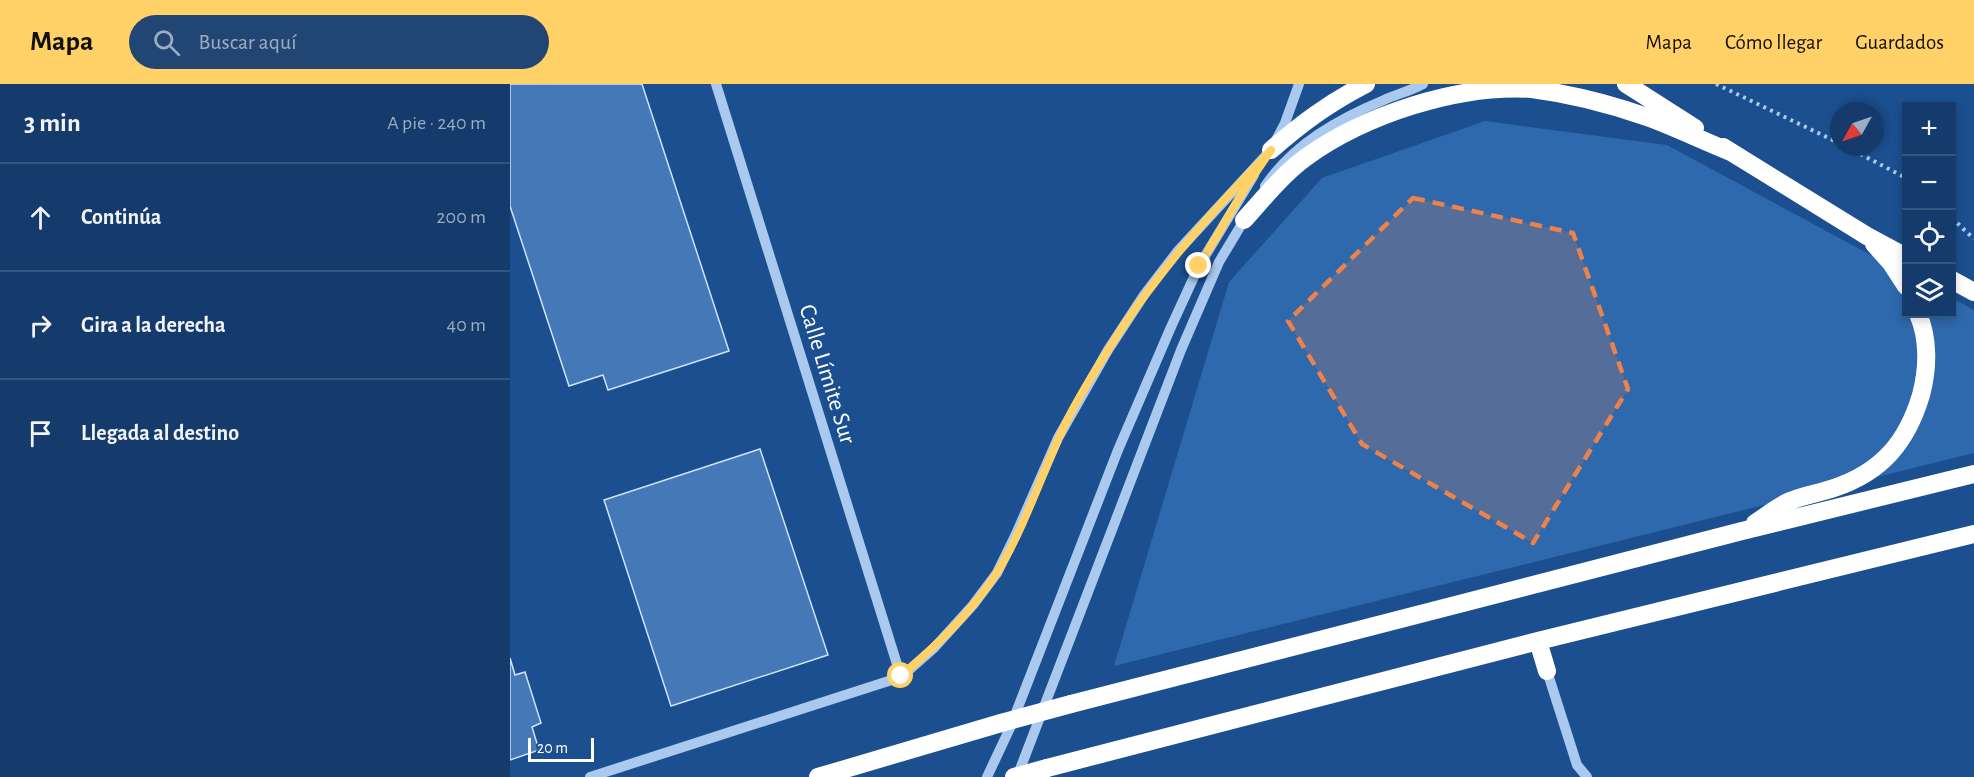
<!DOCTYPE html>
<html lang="es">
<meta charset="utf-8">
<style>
:root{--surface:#143b6b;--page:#214673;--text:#f1f3f6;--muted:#9dadc1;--line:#33557e;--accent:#ffd166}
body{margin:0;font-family:"Alegreya Sans",sans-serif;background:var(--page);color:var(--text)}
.controls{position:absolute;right:18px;top:18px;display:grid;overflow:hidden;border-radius:0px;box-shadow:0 3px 9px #0003}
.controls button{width:54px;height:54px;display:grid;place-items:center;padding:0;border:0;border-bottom:2px solid var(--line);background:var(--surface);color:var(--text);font:30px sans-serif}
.compass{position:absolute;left:1320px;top:18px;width:54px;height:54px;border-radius:50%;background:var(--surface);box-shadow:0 3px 9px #0003;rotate:230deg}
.scale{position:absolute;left:18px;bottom:15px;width:66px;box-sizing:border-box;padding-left:6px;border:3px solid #fff;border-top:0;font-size:16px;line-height:21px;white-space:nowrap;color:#fff;-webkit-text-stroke:4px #1b4f8f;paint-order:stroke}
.stop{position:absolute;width:18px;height:18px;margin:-14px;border:4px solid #ffd166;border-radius:50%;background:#fff}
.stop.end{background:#ffd166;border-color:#fff;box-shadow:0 2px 6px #0008}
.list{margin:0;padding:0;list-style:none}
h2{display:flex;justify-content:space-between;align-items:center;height:78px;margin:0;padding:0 24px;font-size:26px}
h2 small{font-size:20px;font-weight:400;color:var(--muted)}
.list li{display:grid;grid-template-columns:39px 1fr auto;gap:18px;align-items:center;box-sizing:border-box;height:108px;padding:0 24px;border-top:2px solid var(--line)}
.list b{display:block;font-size:22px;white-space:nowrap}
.list em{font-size:20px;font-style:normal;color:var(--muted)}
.icon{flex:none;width:33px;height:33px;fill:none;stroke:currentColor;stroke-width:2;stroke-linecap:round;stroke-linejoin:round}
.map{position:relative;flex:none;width:1464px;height:693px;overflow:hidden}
header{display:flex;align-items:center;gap:36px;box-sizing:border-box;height:84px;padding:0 30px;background:var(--accent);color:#111}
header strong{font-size:28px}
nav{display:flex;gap:33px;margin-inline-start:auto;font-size:21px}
.search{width:420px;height:54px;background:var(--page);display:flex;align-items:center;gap:15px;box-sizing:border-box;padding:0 21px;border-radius:33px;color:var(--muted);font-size:22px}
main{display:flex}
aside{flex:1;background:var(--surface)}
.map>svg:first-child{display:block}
.green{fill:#2e69ad}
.building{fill:#4478b7;stroke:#cfe3fa;stroke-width:1.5}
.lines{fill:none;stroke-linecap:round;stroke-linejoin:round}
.path{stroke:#a9c9ee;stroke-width:4;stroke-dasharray:3 4.5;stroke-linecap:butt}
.minor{stroke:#a9c9ee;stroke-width:10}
.highway{stroke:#fff;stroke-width:18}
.highway-bridge{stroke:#fff;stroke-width:18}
.route{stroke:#ffd166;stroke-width:8}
.marked{fill:#ee8249;fill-opacity:0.2;stroke:#ee8249;stroke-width:4.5;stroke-dasharray:12 8;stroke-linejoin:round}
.labels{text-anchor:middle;stroke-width:4.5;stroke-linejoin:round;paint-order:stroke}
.street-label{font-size:24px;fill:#fff;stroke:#1b4f8f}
</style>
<header>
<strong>Mapa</strong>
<div class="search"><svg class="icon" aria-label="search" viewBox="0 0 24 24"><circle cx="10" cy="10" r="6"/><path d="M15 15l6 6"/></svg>Buscar aquí</div>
<nav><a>Mapa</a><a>Cómo llegar</a><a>Guardados</a></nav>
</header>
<main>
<aside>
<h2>3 min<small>A pie · 240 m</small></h2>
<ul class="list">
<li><svg class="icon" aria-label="ahead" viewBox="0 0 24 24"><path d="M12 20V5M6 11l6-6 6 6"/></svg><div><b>Continúa</b></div><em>200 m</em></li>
<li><svg class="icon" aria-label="right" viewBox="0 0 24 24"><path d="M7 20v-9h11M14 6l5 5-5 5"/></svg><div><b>Gira a la derecha</b></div><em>40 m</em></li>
<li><svg class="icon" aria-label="arrive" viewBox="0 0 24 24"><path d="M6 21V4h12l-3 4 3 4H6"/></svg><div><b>Llegada al destino</b></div></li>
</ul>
</aside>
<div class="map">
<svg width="1464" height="693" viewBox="0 0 1464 693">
<rect width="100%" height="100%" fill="#1b4f8f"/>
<path class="green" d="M975,37l182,24 239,129v40h46v-16l22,12v143l-860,213 115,-384 93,-104z"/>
<path class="building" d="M0,0h132l87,267 -121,39 -5,-15 -34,11 -59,-180z
M250,365l68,206 -157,51 -67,-206z
M0,574l5,17 10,-3 16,51 -9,4 7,23 -29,10z"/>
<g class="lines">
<path class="path" d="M1206,0l123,59
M1337,63l59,31
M1442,134l22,21"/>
<path class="minor" d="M206,0l185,593
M765,58l10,-19 14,-39
M755,102c29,-42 73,-67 119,-86 13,-6 26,-9 39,-16
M1037,587l30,94 10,12
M80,693l311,-100 33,-29 39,-43 24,-32 19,-39 42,-96 50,-88 36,-55 33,-43 94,-102
M477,693l23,-49 108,-278 53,-123 28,-61 55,-91
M507,693l164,-427 38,-88 27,-45"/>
<path class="highway" d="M1116,0l69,44
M1213,63l144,89 39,21
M761,66c31,-27 58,-47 95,-66
M734,136c19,-21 38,-45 61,-62 59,-43 153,-74 227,-69 39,5 78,15 115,28 28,10 56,24 84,35
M1364,160l17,19 15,23
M1442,196l22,12
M1245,439c11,-7 23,-17 35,-22 14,-6 30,-8 44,-13 48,-16 73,-46 87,-93 7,-26 8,-56 -3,-81
M1028,557l9,30
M561,620l671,-173 232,-57
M537,684l491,-127 436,-107
M308,693l183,-54"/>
<path class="highway-bridge" d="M491,639l70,-19
M504,693l33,-9"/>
</g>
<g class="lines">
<path class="route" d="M391,592c35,-30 70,-63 95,-102 24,-37 43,-92 61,-132 13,-31 33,-63 51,-92 45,-74 103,-137 163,-200l-27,40 -45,76"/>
</g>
<path class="marked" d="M903,114l160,35 55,156 -95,154 -171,-99 -74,-123z"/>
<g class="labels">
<g class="street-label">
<text transform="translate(318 290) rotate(73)" y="8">Calle Límite Sur</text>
</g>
</g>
</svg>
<div class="controls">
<button>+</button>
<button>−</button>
<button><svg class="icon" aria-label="locate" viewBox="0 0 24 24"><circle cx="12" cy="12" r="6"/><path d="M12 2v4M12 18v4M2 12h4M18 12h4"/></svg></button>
<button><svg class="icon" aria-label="layers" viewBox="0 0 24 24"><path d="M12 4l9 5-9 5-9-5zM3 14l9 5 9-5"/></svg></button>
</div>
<svg class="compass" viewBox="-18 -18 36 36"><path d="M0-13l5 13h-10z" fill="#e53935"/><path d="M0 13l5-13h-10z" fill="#9dadc1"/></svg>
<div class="scale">20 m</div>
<div class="stop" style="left:391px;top:592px"></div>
<div class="stop end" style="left:689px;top:182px"></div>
</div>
</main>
